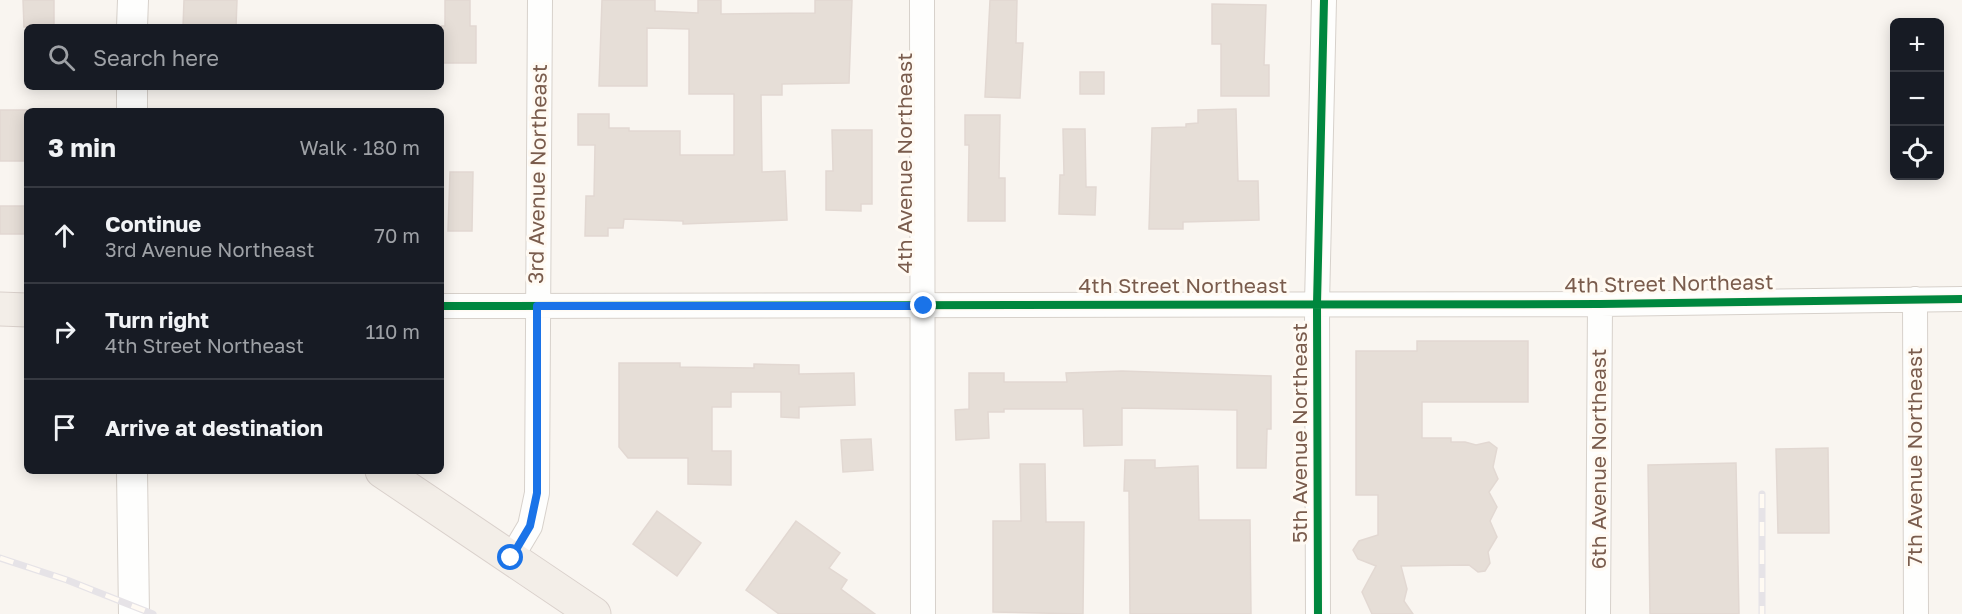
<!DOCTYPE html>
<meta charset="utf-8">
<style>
:root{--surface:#171b24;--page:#20242c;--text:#f1f3f6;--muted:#9ea1a6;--line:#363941}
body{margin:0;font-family:"Golos Text",sans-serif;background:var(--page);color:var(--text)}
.controls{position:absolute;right:18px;top:18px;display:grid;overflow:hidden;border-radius:9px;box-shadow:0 3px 15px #0003}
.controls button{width:54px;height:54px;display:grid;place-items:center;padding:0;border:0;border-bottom:2px solid var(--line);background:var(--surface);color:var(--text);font:30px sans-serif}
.stop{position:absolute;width:18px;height:18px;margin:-14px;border:4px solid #1a73e8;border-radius:50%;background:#fff}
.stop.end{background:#1a73e8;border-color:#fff;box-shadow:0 2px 6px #0008}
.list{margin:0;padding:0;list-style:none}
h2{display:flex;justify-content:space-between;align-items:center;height:78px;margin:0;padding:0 24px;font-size:26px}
h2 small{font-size:20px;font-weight:400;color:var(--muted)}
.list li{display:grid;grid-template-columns:39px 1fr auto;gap:18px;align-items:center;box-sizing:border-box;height:96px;padding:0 24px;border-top:2px solid var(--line)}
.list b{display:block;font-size:22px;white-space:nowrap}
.list p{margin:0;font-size:20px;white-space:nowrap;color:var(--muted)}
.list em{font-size:20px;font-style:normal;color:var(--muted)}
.icon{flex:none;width:33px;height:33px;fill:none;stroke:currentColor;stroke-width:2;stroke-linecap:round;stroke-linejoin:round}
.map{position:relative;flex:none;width:1962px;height:614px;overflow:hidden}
.search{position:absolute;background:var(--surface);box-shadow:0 3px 15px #0003;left:24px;top:24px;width:420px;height:66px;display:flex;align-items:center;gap:15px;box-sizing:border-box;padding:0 21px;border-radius:9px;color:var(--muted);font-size:22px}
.panel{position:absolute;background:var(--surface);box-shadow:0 3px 15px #0003;left:24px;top:108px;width:420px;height:366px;border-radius:9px}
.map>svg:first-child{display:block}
.building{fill:#e6ded7;stroke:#e2d8d2;stroke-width:1.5}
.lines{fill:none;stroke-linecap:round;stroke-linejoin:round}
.minor-casing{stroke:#d7d1cb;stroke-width:26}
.tertiary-casing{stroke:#d7d1cb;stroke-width:32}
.primary-casing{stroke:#dad1cc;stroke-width:35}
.minor{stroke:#fefefd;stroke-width:24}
.tertiary{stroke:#fefefd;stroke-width:30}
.primary{stroke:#f3eee8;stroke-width:33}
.rail-casing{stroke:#e6e3e7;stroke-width:7}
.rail{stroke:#fffaf3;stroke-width:4.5;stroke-dasharray:14;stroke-linecap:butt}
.cycleway-casing{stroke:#fffaf3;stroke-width:11}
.cycleway{stroke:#00873e;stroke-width:8}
.route{stroke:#1a73e8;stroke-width:8}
.labels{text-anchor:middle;stroke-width:6;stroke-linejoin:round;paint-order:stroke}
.street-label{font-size:21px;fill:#7a5c4d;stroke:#fffaf3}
</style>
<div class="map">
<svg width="1962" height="614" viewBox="0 0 1962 614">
<rect width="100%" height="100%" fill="#f9f5f0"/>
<path class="building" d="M23,0h31v27h-30z
M184,0h53l-1,27h-53z
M445,0h25v26h6v37h-35v-37h4z
M602,0h53v11l43,2v-13h23v14l94,-1v-13h37l-3,83 -67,1v11h-21l1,77 23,-1 2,49 -104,4v-3l-59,-2 -1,9h-15v8h-23l1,-40h8l1,-51h-17v-31h31v14h20v3h51v24h54v-61h-45v-65l-42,-1v58h-48z
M990,0h27l-1,43h7l-3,55 -35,-1z
M1212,4l54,1 -2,60h5v31h-48v-52h-9z
M1080,72h24v22h-24z
M1236,109l2,72h20l1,39 -76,2v7h-34l3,-101 34,-1v-3l12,-1v-13z
M0,110h27v51h-27z
M965,115h35l-1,63h6v43h-37l1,-76h-4z
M1063,129h22l1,58h10l-1,28 -36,-1 1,-39h4z
M832,130h40v74h-11v7l-35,-1v-39h7z
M450,172h23l-1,59h-24z
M0,206h27v28h-27z
M1417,341h111v61h-106v36h29v4h14l11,3 13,-3 8,6 -4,19 5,12 -9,13 8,15 -7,14 7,16 -9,15 2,11 -5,8 -7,1 -9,-7 -68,1 6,23 -3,12 9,13h-41l-10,-22 14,-26 -18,-7 -5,-9 6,-9 19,-6v-40h-22v-144h61z
M619,363h61v4l74,1v-4l45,1v9l55,-1 1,32 -56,2v11l-18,-1v-25h-50v15h-19v44h19v34l-43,-1v-26h-60l-9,-11z
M1122,371l149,5v53h-4l-1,39h-29v-58l-115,-2v37l-38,1 -1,-37h-79v3h-16l1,26 -33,2 -1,-30 14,-1v-36h35v9h63l-1,-9z
M871,439l2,31 -30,2 -2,-32z
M1828,448l1,85h-51l-2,-84z
M1125,460h30v8l43,-2 1,54h51l1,94h-121l-1,-123h-5z
M1736,463l3,151h-89l-2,-149z
M1020,464h25l1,58h38l-1,92 -90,-2v-91h28z
M657,511l44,32 -24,33 -44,-32z
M796,521l44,32 -11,15 18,12 -6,9 34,25h-96l-33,-24z"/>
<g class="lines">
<g class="minor-casing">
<path id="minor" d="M922,0l1,614
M1915,299l1,315
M441,306l1159,-2 362,-5
M511,558l19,-32 7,-33 3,-493
M1318,614l-1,-310 7,-304
M1598,614l2,-310"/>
</g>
<g class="tertiary-casing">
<path id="tertiary" d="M132,27l1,-27
M132,111v-24
M132,471l2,143"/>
</g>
<g class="primary-casing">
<path id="primary" d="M0,309l27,1
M382,471l212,143"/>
</g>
<use href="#minor" class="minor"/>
<use href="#tertiary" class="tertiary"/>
<use href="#primary" class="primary"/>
<g class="rail-casing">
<path id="rail" d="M1762,494v120
M0,558l67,22 86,34"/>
</g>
<use href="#rail" class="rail"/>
<g class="cycleway-casing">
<path id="cycleway" d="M441,306l1159,-2 362,-5
M1318,614l-1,-310 7,-304"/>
</g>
<use href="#cycleway" class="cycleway"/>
</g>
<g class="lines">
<path class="route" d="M511,558l19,-32 7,-33v-187h387"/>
</g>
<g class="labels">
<g class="street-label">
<text transform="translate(905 163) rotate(-90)" y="7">4th Avenue Northeast</text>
<text transform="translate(538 174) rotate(-89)" y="7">3rd Avenue Northeast</text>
<text transform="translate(1669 284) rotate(-1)" y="7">4th Street Northeast</text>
<text x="1183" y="293">4th Street Northeast</text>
<text transform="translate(1300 433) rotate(-90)" y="7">5th Avenue Northeast</text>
<text transform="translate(1915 457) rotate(-90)" y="7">7th Avenue Northeast</text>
<text transform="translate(1599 459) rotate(-90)" y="7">6th Avenue Northeast</text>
</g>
</g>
</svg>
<div class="controls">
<button>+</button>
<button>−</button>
<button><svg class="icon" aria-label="locate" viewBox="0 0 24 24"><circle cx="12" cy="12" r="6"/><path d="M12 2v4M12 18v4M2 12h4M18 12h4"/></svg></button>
</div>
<div class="stop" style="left:511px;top:558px"></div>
<div class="stop end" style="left:924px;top:306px"></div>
<div class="search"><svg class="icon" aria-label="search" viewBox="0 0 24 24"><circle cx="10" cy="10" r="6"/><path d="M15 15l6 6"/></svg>Search here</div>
<section class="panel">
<h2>3 min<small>Walk · 180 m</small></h2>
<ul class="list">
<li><svg class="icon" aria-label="ahead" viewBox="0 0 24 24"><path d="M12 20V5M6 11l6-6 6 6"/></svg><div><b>Continue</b><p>3rd Avenue Northeast</p></div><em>70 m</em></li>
<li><svg class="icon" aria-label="right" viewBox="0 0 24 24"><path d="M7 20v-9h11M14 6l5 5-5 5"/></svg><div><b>Turn right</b><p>4th Street Northeast</p></div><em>110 m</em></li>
<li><svg class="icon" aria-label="arrive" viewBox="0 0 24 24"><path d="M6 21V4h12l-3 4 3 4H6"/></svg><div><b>Arrive at destination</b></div></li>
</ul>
</section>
</div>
